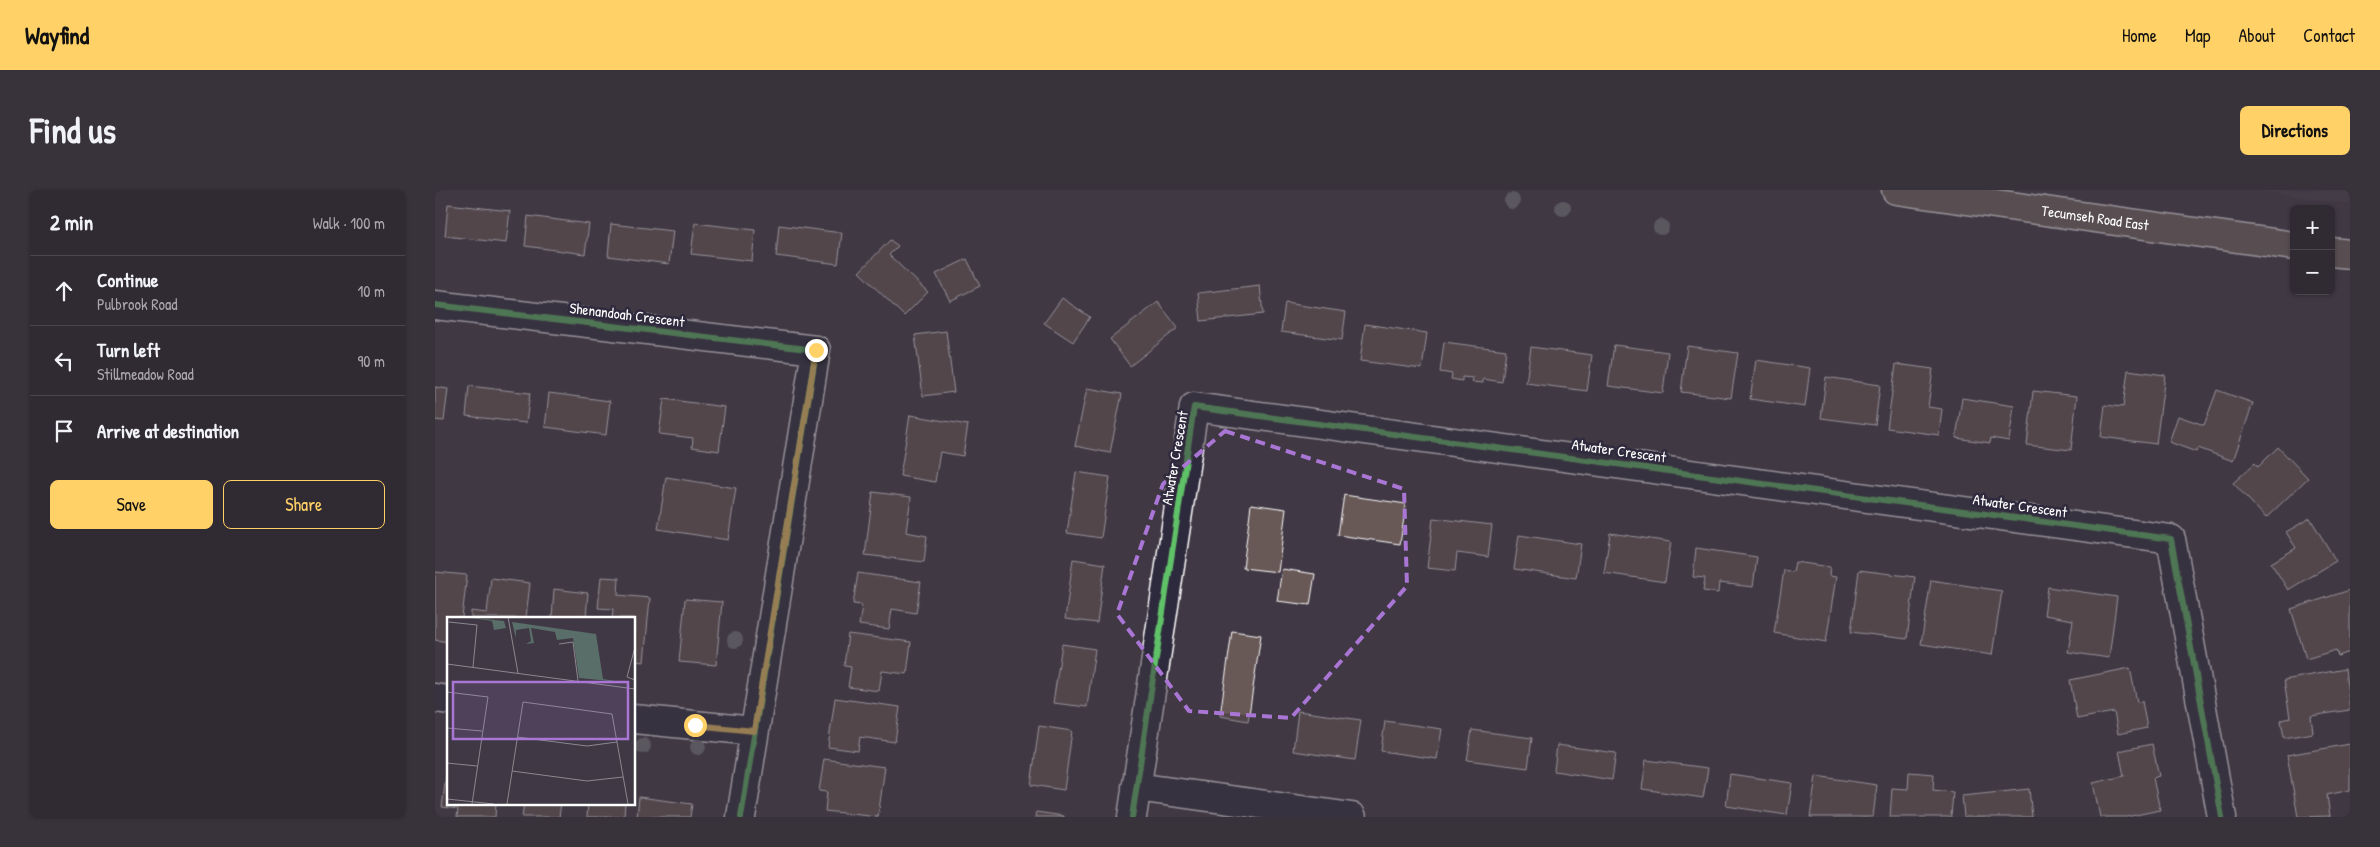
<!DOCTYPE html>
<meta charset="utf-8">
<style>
:root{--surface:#302a33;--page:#38323b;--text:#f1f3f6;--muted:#a8a7ac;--line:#4b464e;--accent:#ffd166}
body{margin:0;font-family:"Patrick Hand",sans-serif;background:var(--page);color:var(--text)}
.controls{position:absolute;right:15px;top:15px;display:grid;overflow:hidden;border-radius:8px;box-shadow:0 1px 4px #0004}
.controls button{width:45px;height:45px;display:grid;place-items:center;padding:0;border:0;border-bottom:1px solid var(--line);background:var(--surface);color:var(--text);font:25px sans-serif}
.stop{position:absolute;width:15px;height:15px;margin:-11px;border:4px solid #ffd166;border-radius:50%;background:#fff}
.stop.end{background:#ffd166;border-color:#fff;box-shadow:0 1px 5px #0008}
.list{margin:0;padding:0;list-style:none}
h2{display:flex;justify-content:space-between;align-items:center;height:65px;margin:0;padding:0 20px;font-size:21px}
h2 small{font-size:16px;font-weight:400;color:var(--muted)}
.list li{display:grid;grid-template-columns:32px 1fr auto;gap:15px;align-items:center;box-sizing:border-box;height:70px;padding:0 20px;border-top:1px solid var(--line)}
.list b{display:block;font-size:19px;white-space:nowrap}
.list p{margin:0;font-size:16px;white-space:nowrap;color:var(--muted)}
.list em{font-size:16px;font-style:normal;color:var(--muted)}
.actions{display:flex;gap:10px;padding:15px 20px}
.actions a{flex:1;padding:11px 0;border:1px solid var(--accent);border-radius:8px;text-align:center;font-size:18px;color:var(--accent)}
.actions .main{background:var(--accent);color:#111}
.icon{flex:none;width:28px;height:28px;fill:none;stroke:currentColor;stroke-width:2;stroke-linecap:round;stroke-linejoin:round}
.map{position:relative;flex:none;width:1915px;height:627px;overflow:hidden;border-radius:8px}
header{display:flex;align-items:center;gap:30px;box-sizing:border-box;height:70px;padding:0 25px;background:var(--accent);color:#111}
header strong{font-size:24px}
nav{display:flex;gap:28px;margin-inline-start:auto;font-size:18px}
.intro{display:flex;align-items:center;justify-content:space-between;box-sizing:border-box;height:120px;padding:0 30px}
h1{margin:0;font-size:35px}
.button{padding:12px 22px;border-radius:8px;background:var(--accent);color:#111;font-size:18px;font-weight:700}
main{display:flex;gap:30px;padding:0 30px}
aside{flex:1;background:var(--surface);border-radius:8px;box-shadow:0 1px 4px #0004}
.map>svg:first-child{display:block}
.built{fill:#4c4249}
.building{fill:#685856;stroke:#fff}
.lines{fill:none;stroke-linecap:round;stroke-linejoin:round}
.minor-casing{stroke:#fff;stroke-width:31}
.major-casing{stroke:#fff;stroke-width:31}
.minor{stroke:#2f2a3d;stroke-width:28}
.major{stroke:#766964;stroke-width:28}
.cycleway-casing{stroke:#2f2a3d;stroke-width:9}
.cycleway{stroke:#61c268;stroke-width:6}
.tree{fill:#7b7d82}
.route{stroke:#ffd166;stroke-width:6}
.marked{fill:none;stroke:#a976d5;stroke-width:4;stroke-dasharray:10 6;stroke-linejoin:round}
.labels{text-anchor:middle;stroke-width:5;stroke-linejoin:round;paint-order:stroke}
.street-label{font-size:15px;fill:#fff;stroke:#2f2a3d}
.inset-road{fill:none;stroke:#8c888f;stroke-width:1}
.view{fill:#a976d5;fill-opacity:0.15;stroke:#a976d5;stroke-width:2.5}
.inset-edge{fill:none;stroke:#fff;stroke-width:2.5}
</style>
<header>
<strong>Wayfind</strong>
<nav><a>Home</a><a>Map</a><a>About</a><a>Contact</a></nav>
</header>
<div class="intro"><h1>Find us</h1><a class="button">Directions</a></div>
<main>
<aside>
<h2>2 min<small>Walk · 100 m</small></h2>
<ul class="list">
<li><svg class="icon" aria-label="ahead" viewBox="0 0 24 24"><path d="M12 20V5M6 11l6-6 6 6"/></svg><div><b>Continue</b><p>Pulbrook Road</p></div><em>10 m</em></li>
<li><svg class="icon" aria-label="left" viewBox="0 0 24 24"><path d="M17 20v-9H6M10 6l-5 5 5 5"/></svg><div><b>Turn left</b><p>Stillmeadow Road</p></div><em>90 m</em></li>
<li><svg class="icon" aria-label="arrive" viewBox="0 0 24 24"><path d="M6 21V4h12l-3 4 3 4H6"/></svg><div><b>Arrive at destination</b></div></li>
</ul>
<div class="actions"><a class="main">Save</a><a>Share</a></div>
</aside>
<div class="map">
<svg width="1915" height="627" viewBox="0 0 1915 627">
<rect width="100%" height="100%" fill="#403844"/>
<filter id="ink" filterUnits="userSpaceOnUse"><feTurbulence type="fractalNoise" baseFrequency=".02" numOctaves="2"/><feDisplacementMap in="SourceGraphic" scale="10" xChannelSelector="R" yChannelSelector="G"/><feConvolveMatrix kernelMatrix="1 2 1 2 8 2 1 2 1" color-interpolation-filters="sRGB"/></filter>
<g filter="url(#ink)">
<path class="built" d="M1826,0h89v14l-89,-13z"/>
<path class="building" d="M13,14l62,7 -4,32 -61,-7z
M93,26l61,8 -4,30 -60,-8z
M260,33l60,7 -3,31 -61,-7z
M176,34l62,7 -4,33 -61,-8z
M344,35l63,8 -4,31 -62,-8z
M455,50l8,6 -9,9 39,37 -24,24 -45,-44z
M532,69l13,27 -30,15 -14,-27z
M825,96l3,28 -62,7 -3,-28z
M627,108l28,19 -17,25 -29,-19z
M723,112l20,26 -48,38 -20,-27z
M850,113l61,9 -4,28 -61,-8z
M930,134l62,9 -5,36 -62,-8z
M511,141l8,61 -31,4 -8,-61z
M1009,152l62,8 -4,32 -19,-3v4l-11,-1 1,-4 -11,-1v4l-11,-2 1,-5 -12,-2z
M1179,155l54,7 -5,41 -55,-7z
M1252,156l51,7 -7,45 -50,-6z
M1096,157l61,8 -5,36 -61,-8z
M1321,170l54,8 -5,39 -55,-8z
M1461,174l37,5 -5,38 14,2 -3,26 -52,-7z
M1693,180l37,5 -9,69 -55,-7 4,-32 18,2z
M1391,187l54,8 -5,40 -54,-7z
M34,196l61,7 -4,30 -60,-7z
M0,197l13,2 -4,32 -9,-1z
M652,198l35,6 -12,59 -35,-7z
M1782,200l36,13 -20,58 -35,-13 -2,4 -27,-10 9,-26 26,9z
M1598,201l44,5 -6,54 -44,-5z
M114,203l61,8 -4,34 -61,-8z
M1527,208l52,8 -5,35 -18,-3 -1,5 -34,-5z
M229,209l61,8 -6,44 -27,-4 1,-9 -34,-4z
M475,225l58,10 -5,31 -23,-4 -5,30 -35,-6z
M1843,257l30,31 -42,40 -33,-35 22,-20 3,4z
M641,282l34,5 -9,61 -34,-5z
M231,287l70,11 -8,52 -70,-11z
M438,302l38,5 -5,35 21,4 -3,26 -59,-7z
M909,305l62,9 -6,40 -62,-9z
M816,314l35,5 -8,63 -35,-4z
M998,328l59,7 -4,32 -31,-4 -2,18 -28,-3z
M1875,328l26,43 -48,29 -17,-27 25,-15 -10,-16z
M1175,343l61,9 -6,40 -61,-9z
M1084,345l62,9 -5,34 -62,-9z
M1261,358l61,9 -4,30 -34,-4 -1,10 -15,-2 2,-13 -12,-1z
M638,369l32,5 -8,59 -32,-4z
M1360,372l35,5 -1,9 7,1 -10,65 -52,-9 10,-63 9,2z
M847,379l33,5 -5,31 -33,-4z
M1424,380l56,7 -8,62 -56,-7z
M0,382l32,3 -5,43h-13v24l-14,-2z
M423,383l63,9 -5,31 -24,-4 -3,20 -30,-4 3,-20 -9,-1z
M166,387l18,1 -1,17 32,3 -6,64 -10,-1v-43h-22l1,-9 -15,-1z
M56,388l39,5 -4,35h-55v-7l16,2z
M1496,390l71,11 -10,64 -71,-11z
M1613,397l69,10 -8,61 -41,-6 5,-32 -29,-5z
M119,399l34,4 -2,25h-34z
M1915,400v62l-12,4 -2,-6 -30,9 -15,-50z
M250,409l37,3 -6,63 -37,-3z
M797,441l29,4 -13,86 -28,-5z
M413,444l63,8 -4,32 -25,-3 -3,20 -31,-4 3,-20 -7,-1z
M627,454l33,5 -8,58 -34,-4z
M1695,478l7,34 5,-1 5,27 -29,6 -4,-22 -37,7 -7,-39z
M1910,479l5,41 -39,6 2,17 -29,5 -3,-18 9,-2 -6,-38z
M400,508l65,9 -5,35 -35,-5 -2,14 -30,-4z
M863,521l63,9 -6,40 -62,-9z
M950,531l57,8 -5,30 -56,-8z
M604,536l33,5 -8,59 -33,-5z
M1037,540l60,8 -4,30 -61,-8z
M1717,554l7,32 -6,2 7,32 -34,7h-26l-7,-34 31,-7 -5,-25z
M1915,554v46l-23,5 3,21 -32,1 -11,-62z
M1122,555l59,8 -4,27 -58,-9z
M389,569l61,8 -7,50 -53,-6 2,-19 -8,-1z
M1211,570l62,8 -5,30 -61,-9z
M1474,582l25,2 -1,16 20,2 -2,25h-61l2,-29 16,1z
M1295,584l62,9 -5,32 -61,-9z
M11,586l3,1v26h47l-1,14h-38l1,-8 -16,-2z
M1381,586l61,9 -4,32h-63z
M1594,599l3,28h-68l-2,-21z
M204,607l53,7 -2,13h-53z
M89,613h37l-2,14h-37z
M153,613h37l-1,14h-37z
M601,622l28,4v1h-29z"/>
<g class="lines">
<g class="minor-casing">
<path id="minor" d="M0,115l381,45 -75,467
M0,508l14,2
M199,529l120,12
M701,597l216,30
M697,627l62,-410 977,132 51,278"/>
</g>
<g class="major-casing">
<g id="major">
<path id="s1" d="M1461,0l398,56"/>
<path d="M1896,62l19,2"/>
</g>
</g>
<use href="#minor" class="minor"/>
<use href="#major" class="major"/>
<g class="cycleway-casing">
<path id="cycleway" d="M0,115l381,45 -75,467
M697,627l62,-410 977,132 51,278"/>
</g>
<use href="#cycleway" class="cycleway"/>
</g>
<g class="tree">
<circle cx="1077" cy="11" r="8"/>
<circle cx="1128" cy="18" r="8"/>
<circle cx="1226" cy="37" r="8"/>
<circle cx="300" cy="450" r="8"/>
<circle cx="208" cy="556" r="8"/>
<circle cx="263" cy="557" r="8"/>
</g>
</g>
<g class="lines" filter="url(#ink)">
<path class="route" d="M260,535l59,6 62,-381"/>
</g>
<path d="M0 0H1915V627H0ZM790,241l179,58 3,97 -116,132 -102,-7 -72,-97 46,-130z" fill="#403844" fill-opacity=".55" fill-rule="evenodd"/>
<path class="marked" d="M790,241l179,58 3,97 -116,132 -102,-7 -72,-97 46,-130z"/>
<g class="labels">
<g class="street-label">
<text dy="5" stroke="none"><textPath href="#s1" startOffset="201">Tecumseh Road East</textPath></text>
<text transform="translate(192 125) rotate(7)" y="5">Shenandoah Crescent</text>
<text transform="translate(1184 261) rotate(8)" y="5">Atwater Crescent</text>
<text transform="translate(740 268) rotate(-80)" y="5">Atwater Crescent</text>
<text transform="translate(1585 316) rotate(8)" y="5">Atwater Crescent</text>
</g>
</g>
<g transform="translate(12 427)">
<rect width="188" height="188" fill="#403844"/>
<path d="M19,0l38,4 2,7 -12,2 -2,-9zM65,5l84,12 7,45 17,3 -41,-4 -6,-40 -16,2 -2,-8 -24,-4 3,15 -8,1 5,-3 -2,-13 -13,2v8z" fill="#596e68"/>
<path class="inset-road" d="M61,0l10,56M0,5v29M2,5l28,3 -4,42M112,27l14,-2 5,39M188,30l-8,30 8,3M0,47l188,25M0,75l41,5 -16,107M0,111l35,3M70,120l70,9 30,-4M0,146l30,3M65,154l75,10 36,-4M0,182l47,5M60,187l16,-102 89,12 16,90"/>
<path class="view" d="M6,65h175v57h-175z"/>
<rect width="188" height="188" class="inset-edge"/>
</g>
</svg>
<div class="controls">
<button>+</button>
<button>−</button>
</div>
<div class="stop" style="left:260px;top:535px"></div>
<div class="stop end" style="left:381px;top:160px"></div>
</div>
</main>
